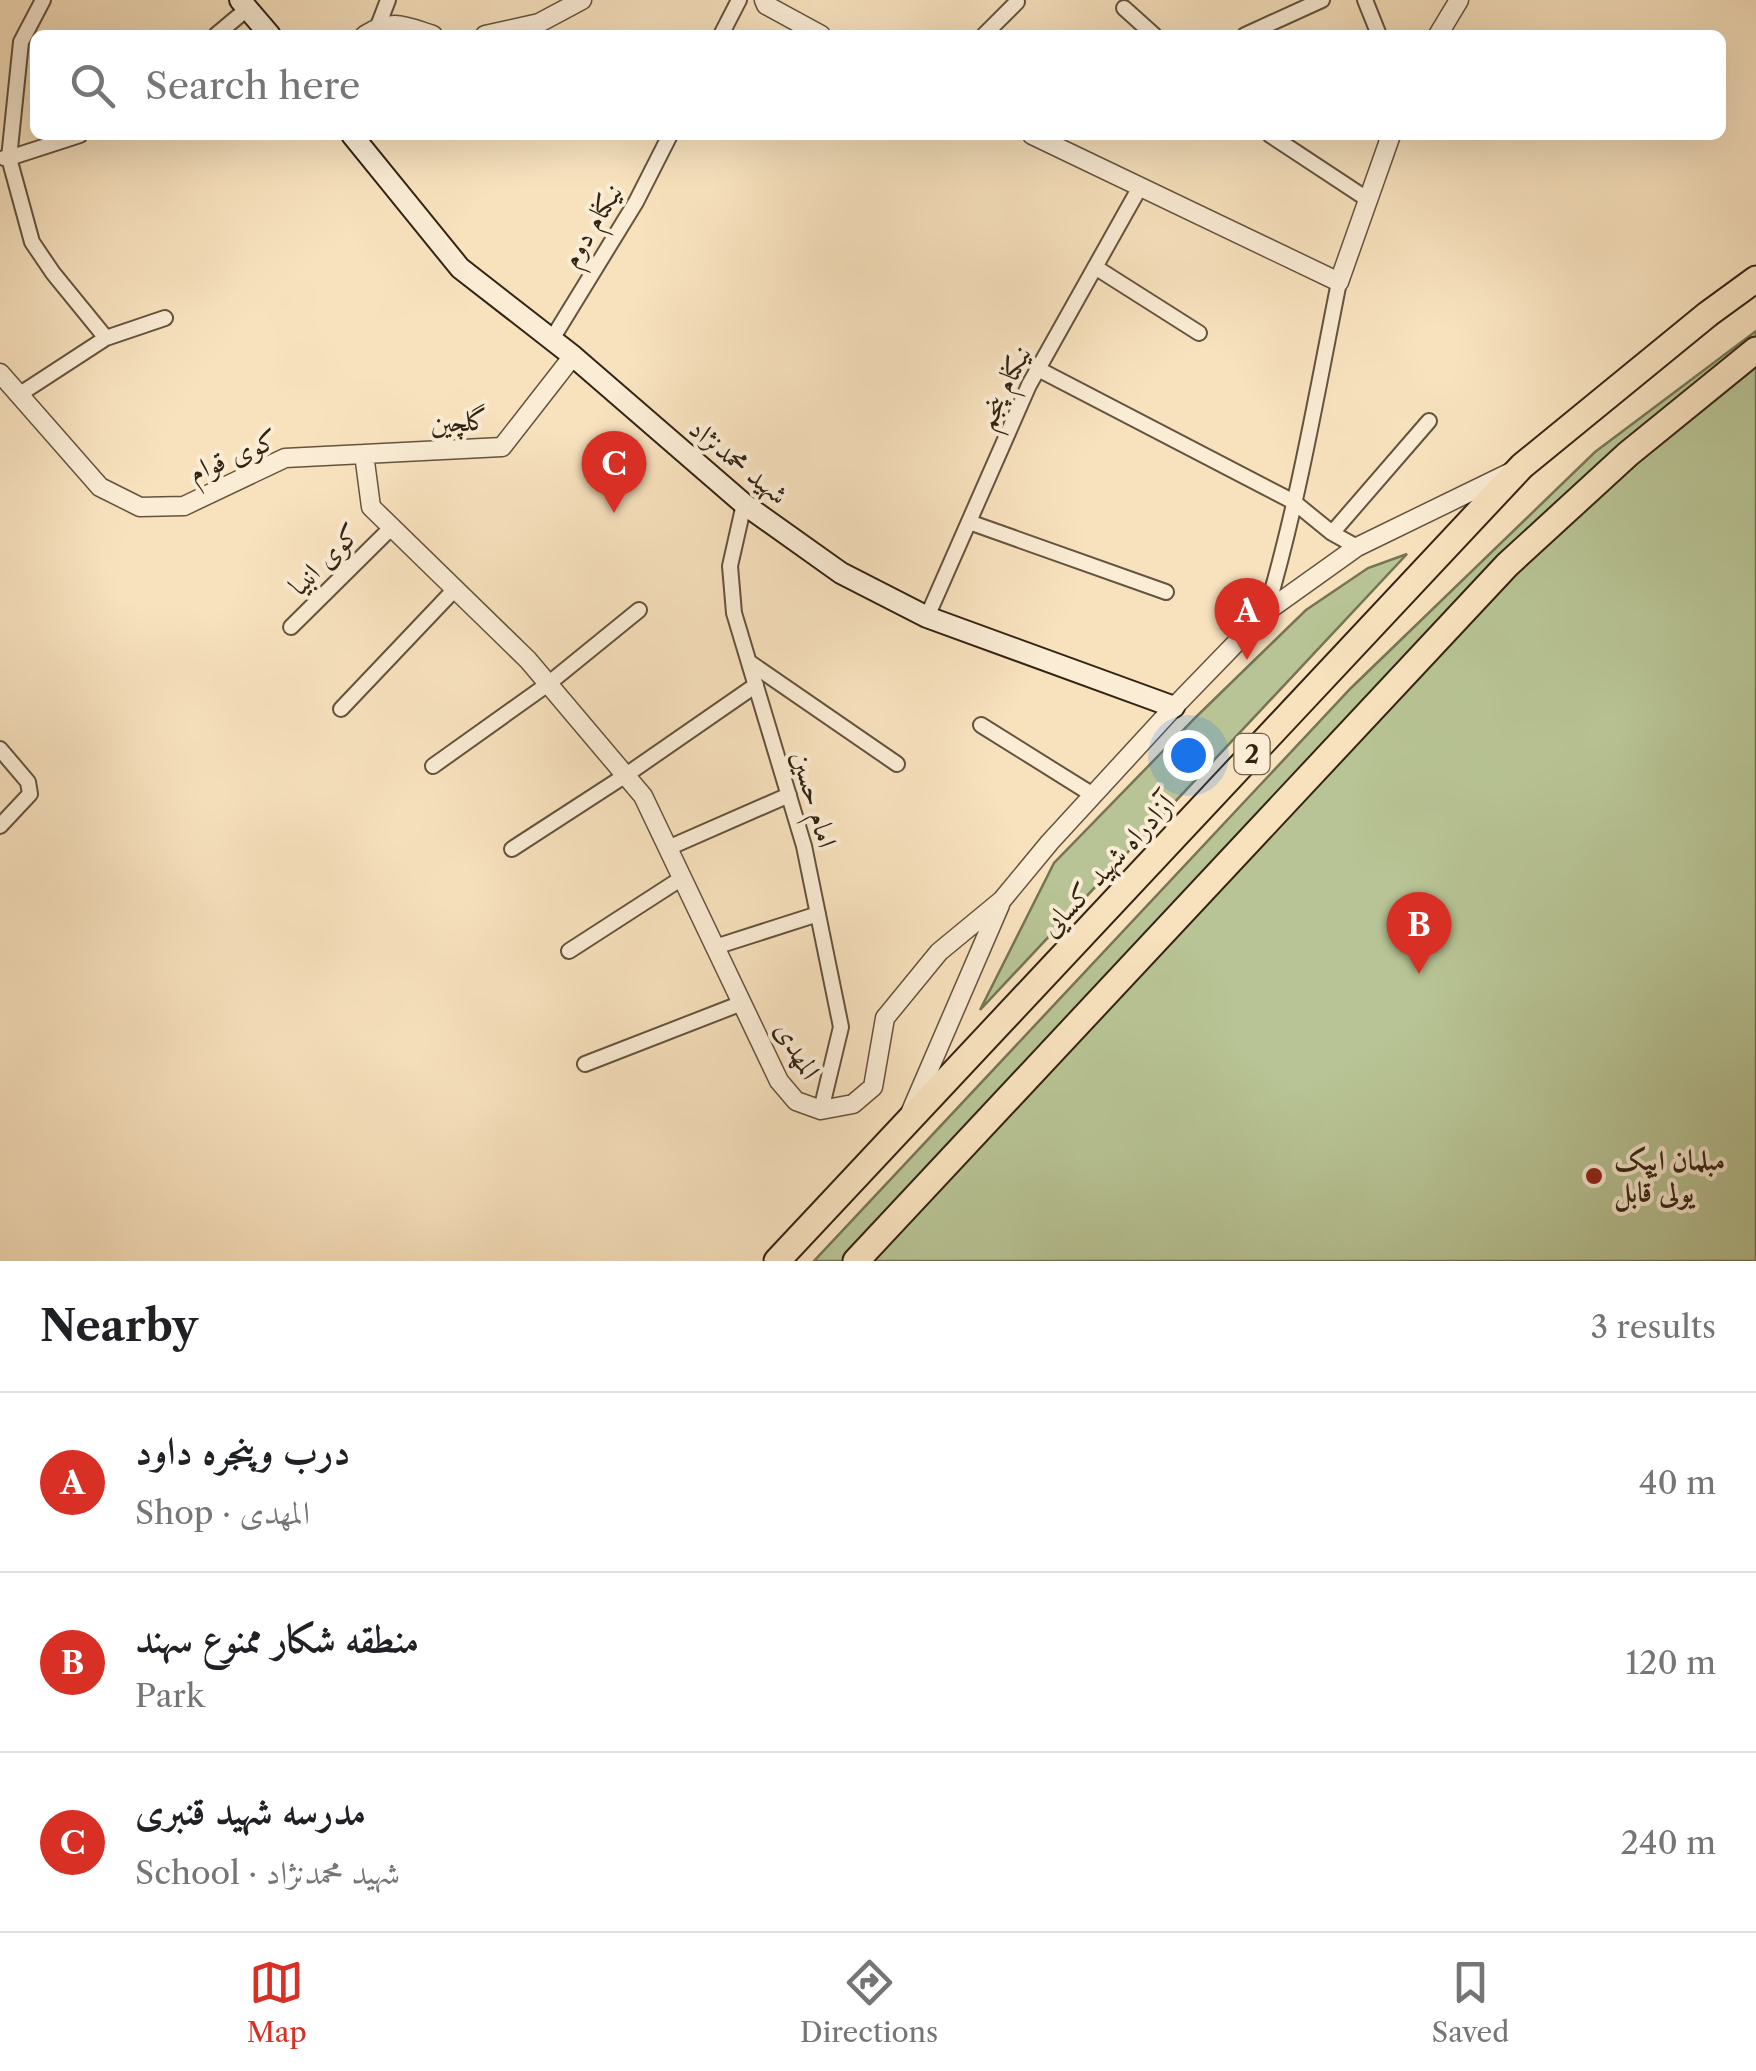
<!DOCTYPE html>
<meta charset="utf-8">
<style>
:root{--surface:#fff;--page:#f2f2f2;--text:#202124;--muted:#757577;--line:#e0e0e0;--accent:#d93025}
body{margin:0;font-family:"Libre Caslon Text",Amiri,serif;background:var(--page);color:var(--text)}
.you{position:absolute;left:1188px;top:755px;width:35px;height:35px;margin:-25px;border:8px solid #fff;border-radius:50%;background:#1a73e8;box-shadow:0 0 0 15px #1a73e833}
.badge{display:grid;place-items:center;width:65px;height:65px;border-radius:50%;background:var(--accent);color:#fff;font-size:32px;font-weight:700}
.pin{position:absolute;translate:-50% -82px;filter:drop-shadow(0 2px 5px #0008)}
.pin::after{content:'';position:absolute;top:52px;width:35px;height:30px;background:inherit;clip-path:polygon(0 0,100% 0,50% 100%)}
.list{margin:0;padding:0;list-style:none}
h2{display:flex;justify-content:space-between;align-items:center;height:130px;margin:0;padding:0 40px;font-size:42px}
h2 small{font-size:32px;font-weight:400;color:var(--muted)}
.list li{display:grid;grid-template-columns:65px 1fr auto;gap:30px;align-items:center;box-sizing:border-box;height:180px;padding:0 40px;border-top:2px solid var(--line)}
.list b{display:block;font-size:38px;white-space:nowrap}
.list p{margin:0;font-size:32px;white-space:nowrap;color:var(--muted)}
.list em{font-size:32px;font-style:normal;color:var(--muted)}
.icon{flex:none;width:55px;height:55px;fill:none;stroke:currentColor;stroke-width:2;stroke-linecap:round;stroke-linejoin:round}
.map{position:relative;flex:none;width:1756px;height:1261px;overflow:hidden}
.search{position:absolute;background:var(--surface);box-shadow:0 10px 40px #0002;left:30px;right:30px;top:30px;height:110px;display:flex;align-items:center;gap:25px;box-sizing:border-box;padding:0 35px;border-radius:15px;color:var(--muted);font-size:38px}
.sheet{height:670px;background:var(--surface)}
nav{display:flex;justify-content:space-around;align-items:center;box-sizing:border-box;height:140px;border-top:2px solid var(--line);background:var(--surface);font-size:28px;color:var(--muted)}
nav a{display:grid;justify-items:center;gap:5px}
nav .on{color:var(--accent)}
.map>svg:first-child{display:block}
.green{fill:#b8c495;stroke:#767454;stroke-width:2.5}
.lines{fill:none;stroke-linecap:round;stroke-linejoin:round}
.minor-casing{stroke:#64533d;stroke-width:18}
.tertiary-casing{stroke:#64533d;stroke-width:21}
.secondary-casing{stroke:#332312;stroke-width:24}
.motorway-casing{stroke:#332312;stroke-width:29}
.minor{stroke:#faecd5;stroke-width:14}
.tertiary{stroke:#faecd5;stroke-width:18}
.secondary{stroke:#faecd5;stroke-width:20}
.motorway{stroke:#f8e2be;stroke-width:25}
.poi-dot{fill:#8f2418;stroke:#faecd5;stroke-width:4}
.labels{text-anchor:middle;stroke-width:8;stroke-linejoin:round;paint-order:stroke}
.shield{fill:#faecd5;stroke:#6f5f4c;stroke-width:2.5}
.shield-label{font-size:25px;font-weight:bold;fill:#332312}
.street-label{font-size:28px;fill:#332312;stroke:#faecd5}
.poi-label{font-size:28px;font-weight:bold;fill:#332312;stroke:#faecd5;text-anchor:start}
</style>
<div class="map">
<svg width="1756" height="1261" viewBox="0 0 1756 1261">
<rect width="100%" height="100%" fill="#f8e2be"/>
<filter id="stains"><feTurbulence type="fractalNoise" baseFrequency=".002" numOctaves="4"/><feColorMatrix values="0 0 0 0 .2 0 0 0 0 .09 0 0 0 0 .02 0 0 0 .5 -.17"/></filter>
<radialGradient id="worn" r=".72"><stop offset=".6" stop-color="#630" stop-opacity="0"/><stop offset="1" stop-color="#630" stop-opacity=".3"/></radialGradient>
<path class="green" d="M1756,331v930h-942l537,-573 244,-236z
M1407,554l-427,456 74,-147 143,-147 109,-106 62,-42z"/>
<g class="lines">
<g class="minor-casing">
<path id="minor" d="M1365,0l14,35
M1124,8l30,27
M378,26l10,-26
M216,35l31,-26
M721,35l18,-35
M984,35l33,-33
M1245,35l77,-35
M80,135l-71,23 23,84 21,31 53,65
M1270,135l97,64
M4,158h5l12,-116 22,-42
M1095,267l104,66
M552,339l84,-137 34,-67
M1038,369l256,133 38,31 25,14
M20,394l86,-56 59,-20
M744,504l-14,62 4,47 70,233 37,181 -20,83
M969,522l197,70
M1332,533l97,-112
M1266,612c32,-108 51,-220 73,-330
M927,617l102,-232 111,-198
M291,627l101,-100
M749,662l148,102
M341,709l114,-120
M981,725l112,70
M0,749l28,33 2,12 -30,32
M433,766l115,-82 91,-74
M668,848l121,-53
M512,849l114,-74 130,-90
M715,947l103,-33
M569,951l113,-73
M585,1064l157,-61"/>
</g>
<g class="tertiary-casing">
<path id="tertiary" d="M764,0l2,5 55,30
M365,35c27,-17 40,-9 68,0
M485,35l54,-12 43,-23
M1438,35l21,-35
M1032,135l307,147 52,-147
M0,373l100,114 40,20 44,-1 101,-48 217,-11 71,-91
M364,454l7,53 157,153 115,136 136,285 17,20 25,9 32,-6 20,-17 12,-69 54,-66 63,-52 48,-58 124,-135 92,-95 91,-65 154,-75
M911,1111l89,-206"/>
</g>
<g class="secondary-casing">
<path id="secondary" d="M240,0l30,35
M352,135l108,133 113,88 171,148 97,69 86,44 247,90"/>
</g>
<g class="motorway-casing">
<path id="motorway" d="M777,1261l745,-795 186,-152 48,-35
M856,1261l651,-696 121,-111 128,-104"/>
</g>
<use href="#minor" class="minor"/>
<use href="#tertiary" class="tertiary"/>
<use href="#secondary" class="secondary"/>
<use href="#motorway" class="motorway"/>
</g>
<circle class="poi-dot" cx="1594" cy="1176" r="10"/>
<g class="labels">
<rect class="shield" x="1234.5" y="734" width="35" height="40" rx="8"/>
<g class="shield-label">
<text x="1252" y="763">2</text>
</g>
<g class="street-label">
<text transform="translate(591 225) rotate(-59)" y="10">نیکنام دوم</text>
<text transform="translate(1003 387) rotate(-64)" y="10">نیکنام پنجم</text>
<text transform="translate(459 421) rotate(-4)" y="10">گلچین</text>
<text transform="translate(233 455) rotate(-23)" y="10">کوی قوام</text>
<text transform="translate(739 461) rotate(39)" y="10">شهید محمدنژاد</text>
<text transform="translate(324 559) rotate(-45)" y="10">کوی انبیا</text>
<text transform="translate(815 799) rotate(74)" y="10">امام حسین</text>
<text transform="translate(1107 865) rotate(-47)" y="10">آزادراه شهید کسایی</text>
<text transform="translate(798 1050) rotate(60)" y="10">المهدی</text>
</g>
<g class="poi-label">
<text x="1614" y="1170">مبلمان ایپک<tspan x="1614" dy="32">یولی قابل</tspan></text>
</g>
</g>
<rect width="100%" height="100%" filter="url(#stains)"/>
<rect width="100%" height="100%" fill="url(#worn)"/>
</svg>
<div class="you"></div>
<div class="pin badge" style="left:1247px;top:660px">A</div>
<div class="pin badge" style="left:1419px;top:974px">B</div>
<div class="pin badge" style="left:614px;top:513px">C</div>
<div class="search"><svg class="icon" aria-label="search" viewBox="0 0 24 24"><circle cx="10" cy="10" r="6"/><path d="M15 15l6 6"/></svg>Search here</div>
</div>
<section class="sheet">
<h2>Nearby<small>3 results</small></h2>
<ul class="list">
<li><span class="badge">A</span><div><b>درب وپنجره داود</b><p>Shop · المهدی</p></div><em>40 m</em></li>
<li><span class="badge">B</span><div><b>منطقه شکار ممنوع سهند</b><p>Park</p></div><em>120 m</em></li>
<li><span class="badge">C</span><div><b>مدرسه شهید قنبری</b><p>School · شهید محمدنژاد</p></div><em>240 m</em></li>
</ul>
</section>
<nav>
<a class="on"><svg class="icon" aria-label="map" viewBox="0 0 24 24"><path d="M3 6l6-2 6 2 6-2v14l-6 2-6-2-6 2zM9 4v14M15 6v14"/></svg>Map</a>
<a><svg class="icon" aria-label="directions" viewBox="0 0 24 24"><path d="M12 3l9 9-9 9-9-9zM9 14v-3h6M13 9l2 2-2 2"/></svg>Directions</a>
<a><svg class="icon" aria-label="saved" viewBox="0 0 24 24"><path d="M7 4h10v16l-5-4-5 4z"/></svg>Saved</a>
</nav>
